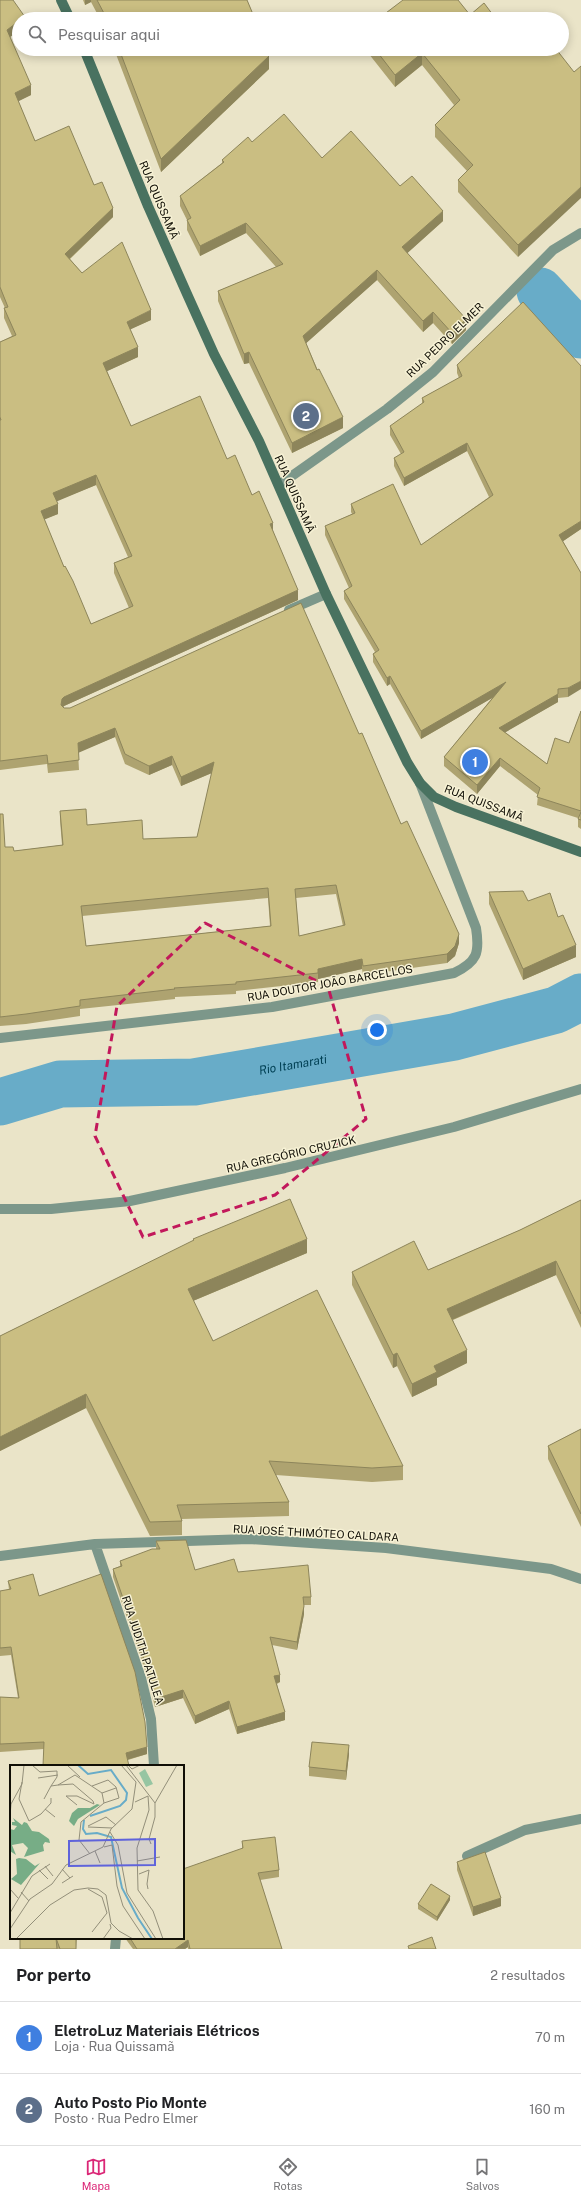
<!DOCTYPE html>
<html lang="pt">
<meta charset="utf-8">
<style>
:root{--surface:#fff;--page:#f6f6f6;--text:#202124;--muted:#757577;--line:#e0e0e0;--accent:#db2777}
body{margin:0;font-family:"Public Sans",sans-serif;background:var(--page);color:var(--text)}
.you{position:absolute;left:377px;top:1030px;width:14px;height:14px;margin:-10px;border:3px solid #fff;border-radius:50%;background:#1a73e8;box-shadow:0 0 0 6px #1a73e833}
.badge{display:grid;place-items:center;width:26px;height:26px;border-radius:50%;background:var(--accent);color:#fff;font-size:13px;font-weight:700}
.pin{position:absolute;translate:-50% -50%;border:2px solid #fff;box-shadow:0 1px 4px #0006}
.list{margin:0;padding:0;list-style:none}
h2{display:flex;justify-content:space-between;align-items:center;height:52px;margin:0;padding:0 16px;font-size:17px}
h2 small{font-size:13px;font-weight:400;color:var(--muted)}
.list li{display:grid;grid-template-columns:26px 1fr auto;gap:12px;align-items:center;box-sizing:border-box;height:72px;padding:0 16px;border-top:1px solid var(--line)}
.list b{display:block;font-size:15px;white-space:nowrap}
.list p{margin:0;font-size:13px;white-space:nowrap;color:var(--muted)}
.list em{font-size:13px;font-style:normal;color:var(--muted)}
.icon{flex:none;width:22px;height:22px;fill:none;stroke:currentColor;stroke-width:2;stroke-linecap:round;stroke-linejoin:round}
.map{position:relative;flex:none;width:581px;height:1949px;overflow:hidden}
.search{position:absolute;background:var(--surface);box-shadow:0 2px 10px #0003;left:12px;right:12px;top:12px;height:44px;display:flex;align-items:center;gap:10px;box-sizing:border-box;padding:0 14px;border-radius:22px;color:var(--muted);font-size:15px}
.sheet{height:196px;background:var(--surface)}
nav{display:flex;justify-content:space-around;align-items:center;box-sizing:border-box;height:56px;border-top:1px solid var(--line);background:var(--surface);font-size:11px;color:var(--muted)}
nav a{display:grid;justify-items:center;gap:2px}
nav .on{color:var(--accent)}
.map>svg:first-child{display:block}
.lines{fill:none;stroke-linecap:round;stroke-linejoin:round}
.river{stroke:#68acc8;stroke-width:47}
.street{stroke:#7c978a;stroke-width:10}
.secondary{stroke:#497260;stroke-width:10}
.wall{fill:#aea370;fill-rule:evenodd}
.shaded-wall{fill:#8d855b}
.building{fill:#cabe82;stroke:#8d855b;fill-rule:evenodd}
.marked{fill:none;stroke:#c2185b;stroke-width:3;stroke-dasharray:8 5;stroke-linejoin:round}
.labels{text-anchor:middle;stroke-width:3;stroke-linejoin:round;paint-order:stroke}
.street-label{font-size:11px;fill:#110f06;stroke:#f7f2d5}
.water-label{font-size:12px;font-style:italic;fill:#014054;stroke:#f7f2d5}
.inset-river{fill:none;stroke:#68acc8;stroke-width:2}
.inset-road{fill:none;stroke:#938f7a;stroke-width:1}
.view{fill:#5f63db;fill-opacity:0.15;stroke:#5f63db;stroke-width:2}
.inset-edge{fill:none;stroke:#110f06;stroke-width:2}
</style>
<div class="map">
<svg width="581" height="1949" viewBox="0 0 581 1949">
<rect width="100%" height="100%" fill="#eae4c8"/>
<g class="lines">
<g class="river">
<path d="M540,291l41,44"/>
<path id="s1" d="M0,1102l60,-18 134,-2 260,-45 102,-27 25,-13"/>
</g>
<path class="street" d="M279,485l108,-76 46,-37 120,-122 28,-17
M289,610l37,-16
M0,1038l272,-31 182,-34c23,-11 26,-20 22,-45l-56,-145
M0,1209h51l79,-8 155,-33 169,-41 127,-38
M95,1544l46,134 10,41 3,47
M0,1556l95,-12 154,-5 137,9 165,21 30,10
M467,1856l58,-26 56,-11
M115,1949l1,-11"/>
<path class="secondary" d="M61,0l9,19
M84,49l64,157 39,88 27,60 45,87 67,153 81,168 13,21 14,14 22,10 125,45"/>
</g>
<path class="wall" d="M0,0l25,19 -15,18 21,58 -13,6 17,40 59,44 19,32 -43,42 12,14 69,47 -21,9 8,28 -31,14 24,55 96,33 25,36 21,36 25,69 -234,106 -1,1 1,1 295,26 42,90 58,119 -4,13 -8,7 -84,12 -1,-6 -44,10v3l-82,9v3l-61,3v2l-95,10v7l-54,8 -26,2v-212l5,33 9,4 48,-6 -2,-25v-9l27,14 56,14 54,-2 15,-64 -31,13 -9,-21 -23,10 -24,-11 -10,-27 -37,15 1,18 -31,3 -1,-9 -47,6v-428l12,-6 -8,-18v-10h1l-5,-11zM96,485l32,72 -14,6v10l15,35 -38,16 -27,-57 -20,-48 14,-5 -2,-13zM336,894l7,32 -44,10 -3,-38zM268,898l2,28 -184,20 -4,-30z
M83,0h164l8,19h-155l-9,-17 -6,3z
M114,49h152l3,20 -108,103z
M365,49h155l-2,208 -60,-65v-12l9,-9 -32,-34v-12l19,-20 -32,-40 -27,22z
M252,142l70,16 78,28 43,35 -36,32 59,77 -14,14 -19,-21 -10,9 -46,-52 -71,63 37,85 -51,25 -43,-90 -5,1 -26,-63v-10l58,-24 -30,-34 -46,23 -13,-26v-10l-7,-14v-10l42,-33v-3z
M457,365l124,164 -18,12 18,32 -13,124 -10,1v4l-53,30 42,32 22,-21 12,-32v118l-3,-2v-9l-41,-13 1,-10 -38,-29 -23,28 -33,-28v-9l48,-59 -71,41 -31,-55 -3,2 -14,-24v-8l2,-2 -31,-53v-8l5,-3 -24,-53v-9l27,-12 -1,-2v-8l70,41 68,-48 -22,-46 -63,35 -10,-20v-8l7,-4 -11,-19v-9l32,-22v-6l37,-20 -2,-5z
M489,892l39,9 30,16 18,40 -53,23 -34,-76z
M581,1200v128l-25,-53 -103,45 14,43 -30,15v7l-25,12 -15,-31 -4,2 -41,-83v-13l76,-2 92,-40z
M193,1239l114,14 -114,48 20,40 190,125v14l-31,2 -96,-7 13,27v14l-108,3 1,2v14l-32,1 -64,-128 -86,43v-115l193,-95z
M581,1429v98l-33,-68v-13z
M156,1541l39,29 43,2 73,25v8h-7v9l-7,36 -25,-5 8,37 -3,2 8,36 -48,14 -8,-25 -34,15 -12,-26 -28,9 -8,-31 -34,-99v-8l7,-3v-5l36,-12z
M8,1581l31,15 108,158 -19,6 -84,-11 -44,3v-55l18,1 -7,-43 -11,1v-65l9,-1z
M349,1754l-3,26 -37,-4v-9z
M242,1841l37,29v7l-19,3 22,69h-94v-2l-3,2h-52l-8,-11h58l59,-89z
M457,1862l44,44 -28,10 -16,-46z
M450,1900l-13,21 -19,-12v-5z
M20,1938h57l-1,11h-19l-1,-1z"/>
<path class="shaded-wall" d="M85,0h6v2l-6,3z
M19,21v10l-12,8v-9z
M422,53v12l-27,22v-12z
M269,56v13l-108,103v-13z
M31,85v10l-16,8v-10z
M581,187v11l-63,59v-12z
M113,208v9l-48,46v-9z
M443,211v10l-41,37v-11z
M246,223v10l-46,23v-10z
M377,270v10l-74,66v-10z
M151,310v10l-24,11v-9z
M433,312v11l-10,9v-11z
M466,319v11l-14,14v-11z
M138,347v10l-35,16v-10z
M249,352v11l-5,1v-10z
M343,417v11l-51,25v-10z
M467,443v8l-63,35v-8z
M96,475v10l-43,18v-10z
M58,504v10l-17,7v-10z
M581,521v8l-22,15v-9z
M273,523v9l-3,-8z
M298,590v10l-234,106 -2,3 -1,-4 1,-6 2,-2z
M390,676v8l-3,2v-8z
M581,681v8l-13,8v-9z
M506,682v8l-85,49v-8z
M558,694v8l-59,34v-8z
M115,728v9l-37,16v-10z
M172,756v9l-23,10v-9z
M500,758v8l-23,28v-9z
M214,762v10l-33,14v-9z
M459,934v9l-4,13 -8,7v-9z
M576,945v12l-53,23v-11z
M362,959v10l-44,10v-10z
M307,1239v14l-119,50v-14z
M556,1261v14l-109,47v-13z
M467,1350v13l-30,15v7l-25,12v-13l22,-18z
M397,1353v13l-4,2v-13z
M86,1394v14l-86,43v-14z
M304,1606v8l-7,36v-8z
M280,1675v7l-6,2v-8z
M183,1690v8l-28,9v-8z
M229,1701v8l-34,15v-8z
M285,1712v8l-48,14v-7z
M349,1745v9l-3,26v-9z
M147,1747v7l-21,6v-7z
M450,1896v4l-13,21v-4z
M501,1898v8l-28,10v-9z
M188,1940v7l-3,2h-10z"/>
<path class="building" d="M0,0h13l12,17 -3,2h-3v2l-12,9 24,55 -16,8 20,48 34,-15 25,59 8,-3 11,26 -48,46 17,19 40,-31 29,68 -24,12 11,25 -35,16 28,63 69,-30 27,63 8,-4 17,40 7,-4 14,32 -3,1 28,66 -234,107 -2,2 -1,6 3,3h6l231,-105 58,131 3,-1 39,91 6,-3 52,113 -4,12 -8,8 -84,12 -1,-7 -44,10v4l-82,9v2l-62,4 1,1 -95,11v6l-54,8 -26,3v-203h3l2,33h8l1,4 49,-6 -3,-34 26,-2 1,16 55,-5 1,19 54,-2 17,-75 -33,15 -9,-21 -23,10 -24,-12 -10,-26 -37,15 1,17 -31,4 -1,-9 -47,6v-341h1l-1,-3v-75l16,-7 -12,-27 4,-1 -8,-20zM96,475l36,81 -18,7 19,43 -42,18 -18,-43 -8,-15 -1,1 -23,-56 17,-7 -5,-11zM336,885l9,40 -46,11 -4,-47zM268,888l3,38 -185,20 -5,-40z
M97,0h150l8,19h-148z
M403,0h55l12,15 14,-12 12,16h-118z
M119,49h147l3,7 -108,103z
M375,49h145l5,6 8,-6h23l18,23 7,-6v121l-63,58 -60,-65 15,-15 -38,-40 25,-25 -38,-47 -27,22z
M284,114l38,44 29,-27 49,55 12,-10 31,35 -41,36 64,72 -14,14 -19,-21 -10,9 -46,-51 -74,66 14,34 2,-1 24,48 -51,26 -43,-91 -5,2 -26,-63 65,-27 -37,-41 -46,23 -13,-26 4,-2 -11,-22 44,-34 -2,-2 26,-23 4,5z
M523,302l58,64v155l-22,14 22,38v108l-13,7 -10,1v5l-59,34 48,36 8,-26 14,5 12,-32v100l-44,-14 3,-9 -40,-30 -23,27 -33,-28 62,-75 -85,49 -31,-55 -3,2 -14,-24 6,-4 -35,-59 8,-5 -27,-60 30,-13 -4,-9 42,-20 28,61 72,-50 -26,-52 -63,35 -10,-20 10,-6 -14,-26 34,-24 -2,-4 40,-22 -5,-11z
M581,812v8l-3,-1z
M523,891l5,10 22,-8 8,24 5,-2 13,30 -53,24 -34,-77z
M290,1199l17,40 -119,50 25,52 104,-51 86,176 -31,2 -103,-7 20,41 -112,3 5,16 -32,1 -64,-128 -86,43v-101l194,-96 -1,-1z
M581,1200v114l-25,-53 -109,48 20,41 -33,16 3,6 -25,12 -15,-31 -4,2 -41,-83 62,-31 14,29 92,-40z
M581,1429v85l-33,-68z
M186,1540l9,30 39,-11 4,13 70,-7 3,32h-8l1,9 -7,36 -27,-5 10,38 -6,1 11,36 -48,15 -8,-26 -34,15 -12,-26 -28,9 -8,-31 -34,-99 9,-3 -2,-5 32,-12h8l-4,-8z
M33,1574l6,22 62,-22 34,98 10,50 2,25 -21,6 3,13h-86l1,-24 -44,2v-47l19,1 -8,-51 -11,1v-57l11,-2 -3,-8z
M312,1742l37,3 -3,26 -37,-4z
M275,1837l4,33 -21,3 24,76h-92l-2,-9 -13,9h-38l-7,-11h53v-69l60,-21 -1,-7z
M485,1852l16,46 -28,9 -16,-45z
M431,1884l19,12 -13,21 -19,-13z
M432,1937l4,12h-27l-1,-3z
M20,1938h56v11h-16l-4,-11 1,11h-37z"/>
<path class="marked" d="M205,923l123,64 38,132 -91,76 -132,42 -48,-101 22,-130z"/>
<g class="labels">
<g class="street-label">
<text transform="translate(159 200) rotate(67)" y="4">RUA QUISSAMÃ</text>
<text transform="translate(445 340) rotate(-44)" y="4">RUA PEDRO ELMER</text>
<text transform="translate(295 494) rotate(66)" y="4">RUA QUISSAMÃ</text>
<text transform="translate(484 803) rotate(21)" y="4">RUA QUISSAMÃ</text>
<text transform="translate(330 983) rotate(-10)" y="4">RUA DOUTOR JOÃO BARCELLOS</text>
<text transform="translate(291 1154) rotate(-13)" y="4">RUA GREGÓRIO CRUZICK</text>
<text transform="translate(316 1533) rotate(3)" y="4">RUA JOSÉ THIMÓTEO CALDARA</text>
<text transform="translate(143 1650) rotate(72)" y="4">RUA JUDITH PATULEA</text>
</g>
<g class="water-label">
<text dy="4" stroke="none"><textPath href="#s1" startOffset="297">Rio Itamarati</textPath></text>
</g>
</g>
<g transform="translate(10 1765)">
<rect width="174" height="174" fill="#eae4c8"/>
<path d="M135,4l8,15 -7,3 -7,-14z" fill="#96c5a2"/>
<path d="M87,39l3,1 -22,14 -4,7 -5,-5 3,-8 6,-5h12zM3,53l9,7 2,-3 3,1 5,8 7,1 10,7 1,4 -5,-1 -2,3 1,6 -20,6 4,-9 -5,-5 -11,2 4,10 -6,-4v-22l4,1 3,-4 -5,-1v-3h3zM9,93l7,1 9,7 5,-3 -19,22 -10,-6 6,-5 -1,-15z" fill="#77ad86"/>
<path class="inset-river" d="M68,0l10,9 23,-4 16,23 -1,7 -6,6 -30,10M74,55l-1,9 3,5 11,-1 14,4 11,51 16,30 14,21"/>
<path class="inset-road" d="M22,0l8,7 17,-1v6l-6,9 7,-1 17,-10 27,18 2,10 -23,19 -2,18 11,14M57,0l13,12M116,0l29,38M118,0l4,4 8,-4M28,13l20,-3M12,17l-3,17 10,22 12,-7 10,-11v-5M48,20l15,-1 20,17 1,3 -17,-8h-11M82,21l16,-6 8,7 3,11 -15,5M92,28l14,-5M56,31l11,9M138,31l1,14 -12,38 1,42 15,21 10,28M34,34l7,-13M125,37l13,-6M145,38l22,-38M35,44l10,8M0,51l1,-12 11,-20 2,-19M78,61l18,-9 10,8M78,62l24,1M100,67l8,13 9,48 29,46M141,79l-2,-5 6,-22v-14M94,82l8,-2 5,41 6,20 22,33M85,86l5,12M127,96l23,-4M35,101l8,10M52,104l8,9M29,105l9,9M129,109l10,-4 -2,14 1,5M52,118l11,-7M0,124l8,9M78,124l14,8 5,16 -15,19M11,127l8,9M0,148l22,-37 18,-12M0,164l20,-30 22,-15 14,-19 37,-18 8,-18 21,-20 4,-27 -15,-17M6,174l34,-34 24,-15 14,-2 10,1 8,6 5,28 8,8 14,8M93,174l8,-11 -1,-4"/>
<path class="view" d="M145,74v26l-86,1v-25z"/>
<rect width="174" height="174" class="inset-edge"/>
</g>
</svg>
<div class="you"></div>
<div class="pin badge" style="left:475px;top:762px;background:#3f7fe0">1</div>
<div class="pin badge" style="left:306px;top:416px;background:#5c6f8a">2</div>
<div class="search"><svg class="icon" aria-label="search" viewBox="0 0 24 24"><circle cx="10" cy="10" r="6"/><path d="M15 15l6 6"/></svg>Pesquisar aqui</div>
</div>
<section class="sheet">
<h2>Por perto<small>2 resultados</small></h2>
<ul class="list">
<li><span class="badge" style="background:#3f7fe0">1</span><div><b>EletroLuz Materiais Elétricos</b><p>Loja · Rua Quissamã</p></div><em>70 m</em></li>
<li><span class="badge" style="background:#5c6f8a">2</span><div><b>Auto Posto Pio Monte</b><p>Posto · Rua Pedro Elmer</p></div><em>160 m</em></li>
</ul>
</section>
<nav>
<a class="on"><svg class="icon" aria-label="map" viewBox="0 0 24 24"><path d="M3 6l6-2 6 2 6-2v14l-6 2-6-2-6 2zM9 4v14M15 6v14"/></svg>Mapa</a>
<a><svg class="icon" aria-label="directions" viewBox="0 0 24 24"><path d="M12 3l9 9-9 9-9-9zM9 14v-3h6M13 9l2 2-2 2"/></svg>Rotas</a>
<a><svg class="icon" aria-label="saved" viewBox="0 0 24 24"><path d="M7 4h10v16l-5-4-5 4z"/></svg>Salvos</a>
</nav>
